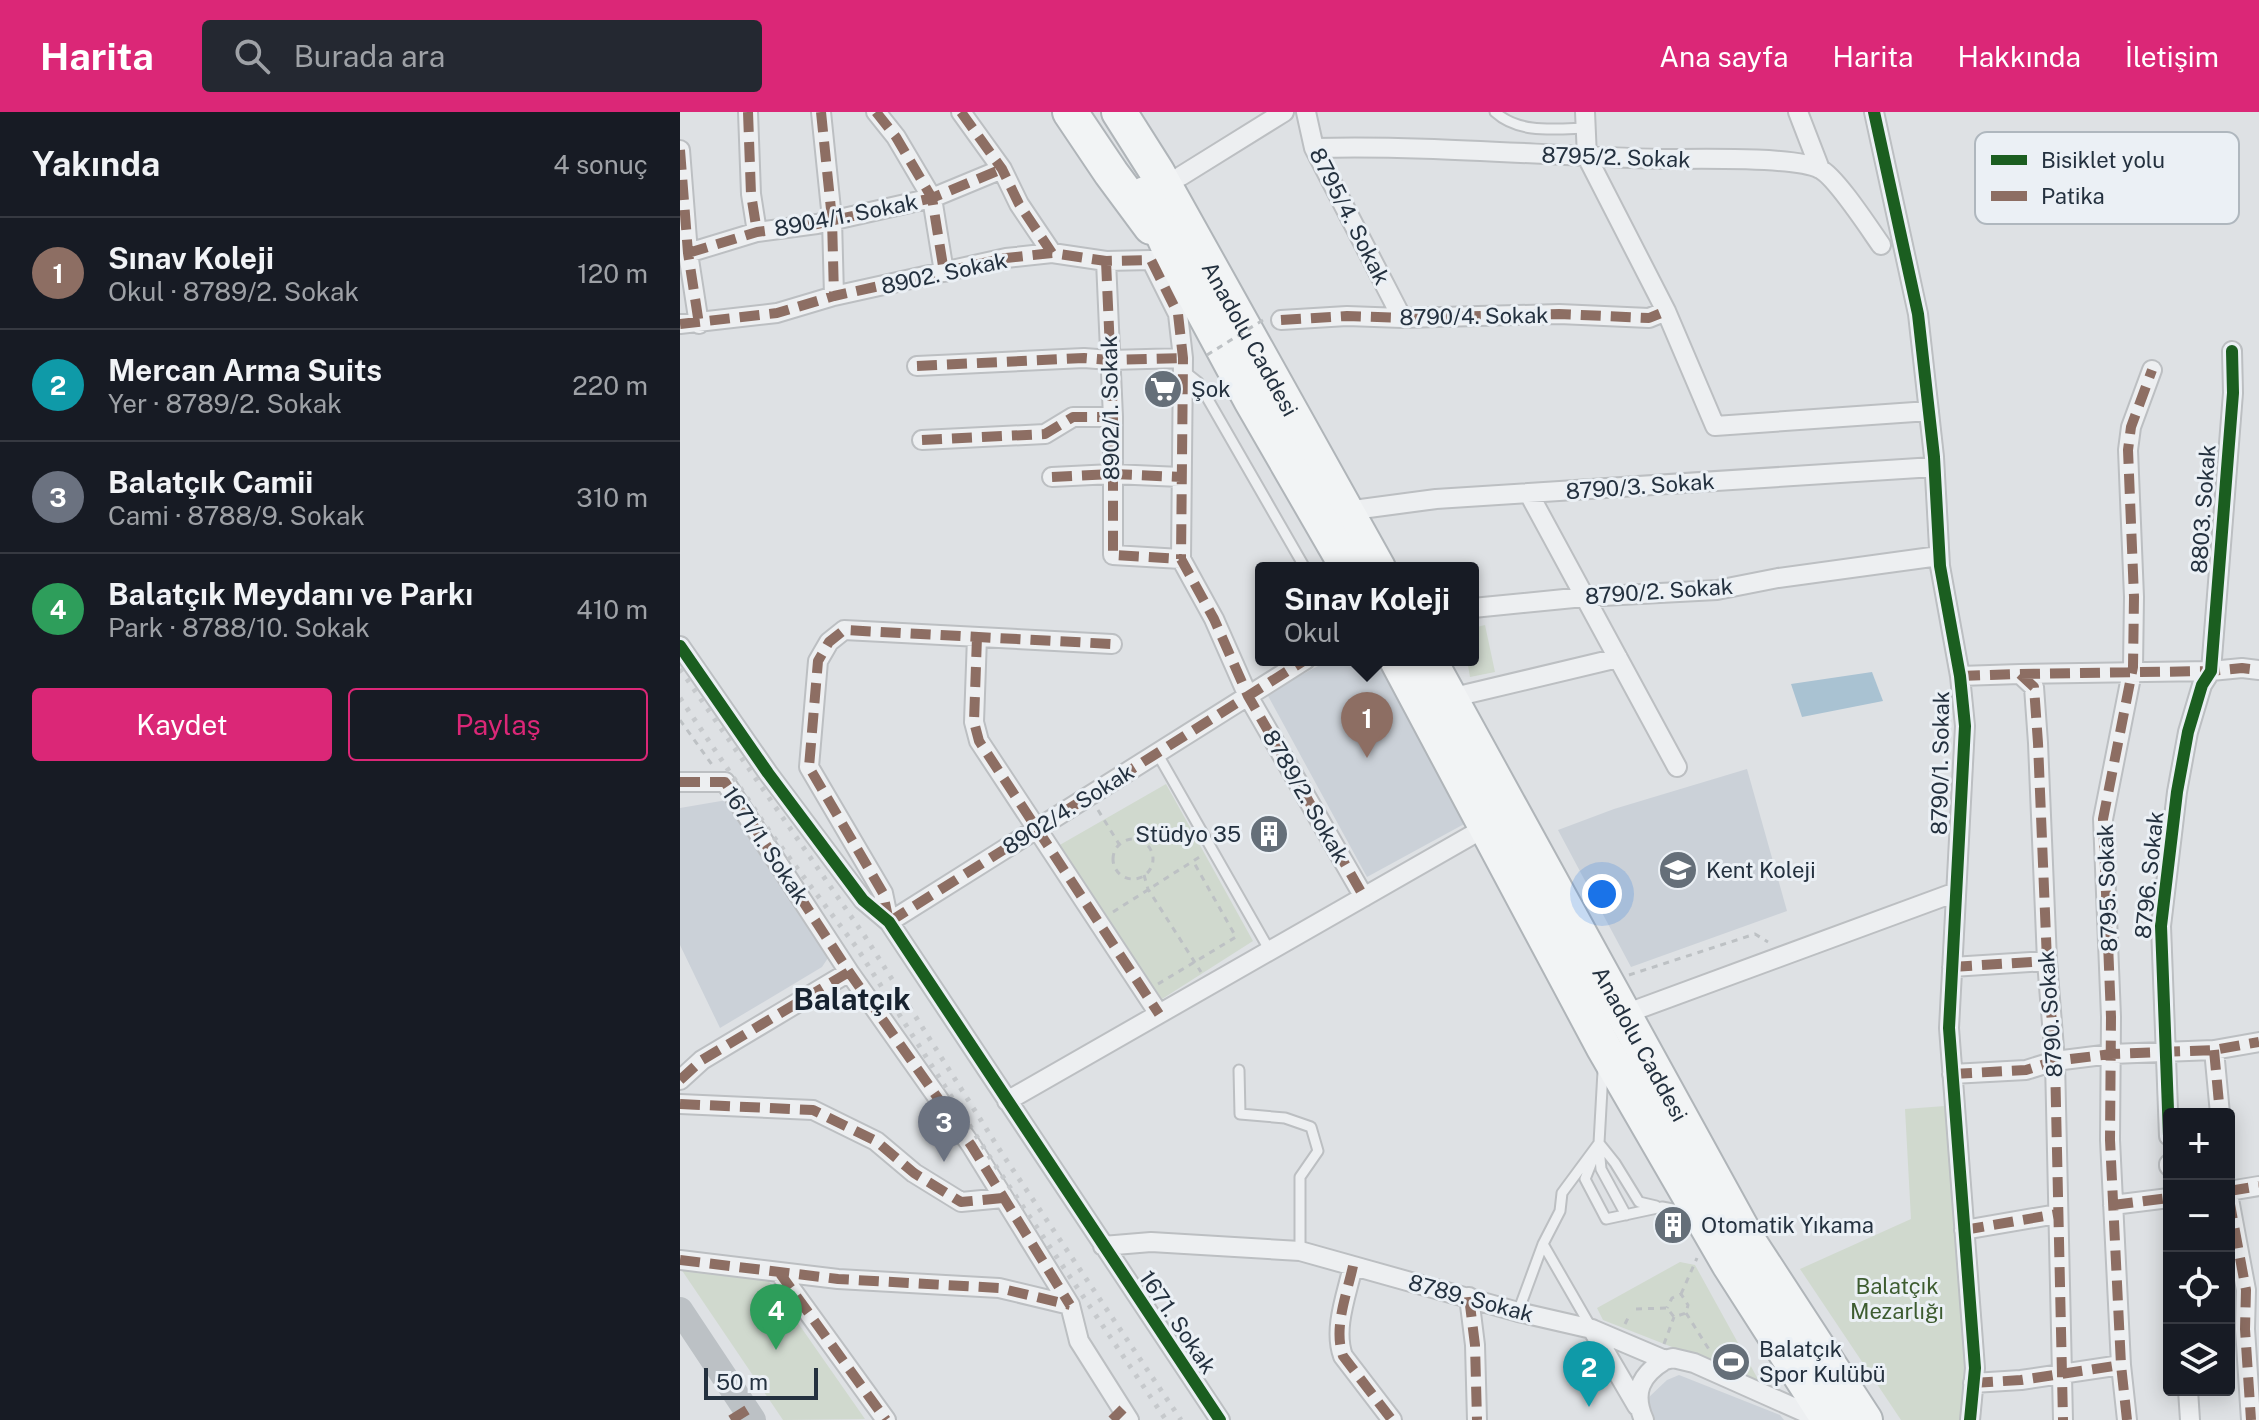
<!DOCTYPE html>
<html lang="tr">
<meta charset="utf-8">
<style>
:root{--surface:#171b24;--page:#242831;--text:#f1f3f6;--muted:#9ea1a6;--line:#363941;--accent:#db2777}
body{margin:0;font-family:"Public Sans",sans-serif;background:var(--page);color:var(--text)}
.controls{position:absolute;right:24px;bottom:24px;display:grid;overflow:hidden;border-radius:8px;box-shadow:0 4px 20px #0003}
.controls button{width:72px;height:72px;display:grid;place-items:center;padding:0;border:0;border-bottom:2px solid var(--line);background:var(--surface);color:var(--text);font:40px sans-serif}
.scale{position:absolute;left:24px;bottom:20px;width:114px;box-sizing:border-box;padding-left:8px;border:4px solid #24313f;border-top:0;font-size:22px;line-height:28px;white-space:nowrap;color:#24313f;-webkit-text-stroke:6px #ebf0f5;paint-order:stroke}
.you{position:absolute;left:922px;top:782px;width:28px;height:28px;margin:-20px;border:6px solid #fff;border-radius:50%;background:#1a73e8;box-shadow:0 0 0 12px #1a73e833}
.badge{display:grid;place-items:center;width:52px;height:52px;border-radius:50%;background:var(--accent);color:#fff;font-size:26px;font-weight:700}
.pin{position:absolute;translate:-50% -66px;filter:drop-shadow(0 2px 4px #0008)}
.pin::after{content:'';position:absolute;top:42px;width:28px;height:24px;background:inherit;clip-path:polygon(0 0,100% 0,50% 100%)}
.popup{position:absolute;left:575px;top:450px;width:224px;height:104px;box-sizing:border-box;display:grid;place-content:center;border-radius:8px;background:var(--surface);filter:drop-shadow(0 2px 6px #0005);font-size:26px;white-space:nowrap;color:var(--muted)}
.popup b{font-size:30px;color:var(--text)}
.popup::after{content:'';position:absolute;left:50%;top:100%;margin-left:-16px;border:16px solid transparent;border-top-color:var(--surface)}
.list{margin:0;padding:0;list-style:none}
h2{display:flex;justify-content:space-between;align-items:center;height:104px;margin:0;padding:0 32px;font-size:34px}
h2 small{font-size:26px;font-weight:400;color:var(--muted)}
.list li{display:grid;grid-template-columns:52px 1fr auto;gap:24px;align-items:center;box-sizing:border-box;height:112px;padding:0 32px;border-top:2px solid var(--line)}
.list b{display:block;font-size:30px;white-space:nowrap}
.list p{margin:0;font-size:26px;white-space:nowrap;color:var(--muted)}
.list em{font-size:26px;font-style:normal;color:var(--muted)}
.actions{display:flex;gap:16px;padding:24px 32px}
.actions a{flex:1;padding:18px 0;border:2px solid var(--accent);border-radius:8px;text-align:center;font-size:28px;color:var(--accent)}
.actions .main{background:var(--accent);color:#fff}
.icon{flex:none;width:44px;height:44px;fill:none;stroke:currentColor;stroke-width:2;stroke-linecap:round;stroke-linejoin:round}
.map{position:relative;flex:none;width:1579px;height:1308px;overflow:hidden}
header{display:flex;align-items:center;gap:48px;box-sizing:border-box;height:112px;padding:0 40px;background:var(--accent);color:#fff}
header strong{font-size:38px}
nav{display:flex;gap:44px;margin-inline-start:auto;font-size:28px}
.search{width:560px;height:72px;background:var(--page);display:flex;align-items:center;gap:20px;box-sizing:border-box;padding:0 28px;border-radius:8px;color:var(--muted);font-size:30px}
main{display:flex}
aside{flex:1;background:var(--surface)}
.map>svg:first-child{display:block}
.built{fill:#cbd1d8}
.green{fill:#d0d9ce}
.water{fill:#a9c2d2}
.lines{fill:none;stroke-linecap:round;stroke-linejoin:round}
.lane-casing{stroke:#bcbfc2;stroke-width:13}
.street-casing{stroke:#bcbfc2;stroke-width:22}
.highway-casing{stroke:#b0b5b9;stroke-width:38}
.path{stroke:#bdc1c4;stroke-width:3;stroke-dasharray:6 6;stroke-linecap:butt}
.lane{stroke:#edeff1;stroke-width:9}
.street{stroke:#edeff1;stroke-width:18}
.secondary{stroke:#bcc1c5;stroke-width:26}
.highway{stroke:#f2f4f5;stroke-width:34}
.rail{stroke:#c6c9cc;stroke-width:5;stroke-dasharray:4 8;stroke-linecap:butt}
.path-bridge{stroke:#bdc1c4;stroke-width:3;stroke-dasharray:6 6;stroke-linecap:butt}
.quiet{stroke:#8d6e63;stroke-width:10;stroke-dasharray:20 10;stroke-linecap:butt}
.cycleway-casing{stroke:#ebf0f5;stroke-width:17}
.cycleway{stroke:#1b5e20;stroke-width:12}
.labels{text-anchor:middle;stroke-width:6;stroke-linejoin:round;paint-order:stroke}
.street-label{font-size:22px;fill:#24313f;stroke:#ebf0f5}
.poi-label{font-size:22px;fill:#24313f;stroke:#ebf0f5;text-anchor:start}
.park-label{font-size:22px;fill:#3d5c30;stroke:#ebf0f5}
.district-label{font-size:30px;font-weight:bold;fill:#17222f;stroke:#ebf0f5}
.key{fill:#ebf0f5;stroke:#afb7be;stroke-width:2}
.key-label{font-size:22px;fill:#24313f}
</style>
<header>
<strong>Harita</strong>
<div class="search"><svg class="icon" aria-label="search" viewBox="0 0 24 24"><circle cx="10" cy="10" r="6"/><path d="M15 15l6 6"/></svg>Burada ara</div>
<nav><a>Ana sayfa</a><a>Harita</a><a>Hakkında</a><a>İletişim</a></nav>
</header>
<main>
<aside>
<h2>Yakında<small>4 sonuç</small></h2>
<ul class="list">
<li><span class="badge" style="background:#8d6e63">1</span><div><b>Sınav Koleji</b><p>Okul · 8789/2. Sokak</p></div><em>120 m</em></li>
<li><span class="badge" style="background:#0f9aa8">2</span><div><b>Mercan Arma Suits</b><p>Yer · 8789/2. Sokak</p></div><em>220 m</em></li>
<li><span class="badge" style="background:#6b7280">3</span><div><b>Balatçık Camii</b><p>Cami · 8788/9. Sokak</p></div><em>310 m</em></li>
<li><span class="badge" style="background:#2e9e5b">4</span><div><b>Balatçık Meydanı ve Parkı</b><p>Park · 8788/10. Sokak</p></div><em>410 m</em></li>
</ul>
<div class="actions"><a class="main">Kaydet</a><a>Paylaş</a></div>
</aside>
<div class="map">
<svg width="1579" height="1308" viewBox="0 0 1579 1308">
<rect width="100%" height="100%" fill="#dee1e4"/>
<path class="built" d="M649,548h48l89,163 -99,54 -100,-183z
M1067,657l40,142 -156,56 -73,-137 56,-21z
M47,688l101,158 -6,9 -102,61 -40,-83v-137z
M999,1263l101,40 4,5h-131l-6,-9 1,-13 19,-18z"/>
<path class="green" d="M805,513l10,47 -25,5 -3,-17h6v-32z
M486,672l87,157 -91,58 -104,-153z
M1265,994l22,254 -7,60h-59l-101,-151 111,-50 -6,-110z
M1000,1150l15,3 64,116 -156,-61 -6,-12z
M1,1157l87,11 97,139 -82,1z"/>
<path class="water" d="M1192,560l11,29 -81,16 -11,-33z"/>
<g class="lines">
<g class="lane-casing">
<path id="lane" d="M815,0c24,22 60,17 91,16
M504,259l14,11 107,186
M477,641l113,198
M559,958l1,44 45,4 26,9 7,24 -18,26v74
M919,1031l16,20 24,39 17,4
M919,1035l2,22 25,46
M915,1042l-10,25 21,40 56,-12 27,5
M863,1132l49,85
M838,1200l25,-68 17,-33 2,-18 37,-50 4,-72"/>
</g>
<g class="street-casing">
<path id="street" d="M68,0l3,82 6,38
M141,0l11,107 2,77
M196,0l20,25 36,61 12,74
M281,0l41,57 17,35 33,49
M626,0l8,36 88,170
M905,0l2,45 79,154 49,115 214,-15
M1118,0l22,57
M1194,0l44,202 16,143 6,109 20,110 5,50 -16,302 26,340 -5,52
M634,36c116,-3 232,8 348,11 32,0 134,-3 158,10 16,8 49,59 61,76
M0,38l8,103 11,71
M501,64l103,-64
M8,141l69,-21 60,-8 115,-26 70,-29
M426,149l7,156v138l68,4 33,60 34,77 116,201
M601,208l66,-4 55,2 157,-4 90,4 17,-7
M0,212l97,-11 57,-17 172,-38 46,-5 54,8 45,-1 27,54 5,44 -2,201
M237,254l167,-8 26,2 73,-2
M242,328l123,-6 28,-17h40
M372,365l60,-3 69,3
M849,382l148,273
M666,399l90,-12 498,-32
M793,496l111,-11 133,-7 61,-12 161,-22
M297,525l-3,85 5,19 180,273
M0,534l88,127 95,127 26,22 331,498
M1340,562l191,-3 31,-3 17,2
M1280,564l60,-2 14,13 4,56 9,218 8,100 8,359
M770,586l168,-40
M0,670h45l124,190 122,173 99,160 9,36 50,79
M209,810l-6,-29 -74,-126 9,-106 11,-19 15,-12 268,14
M209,810l416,-262
M1272,855l95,-6
M942,903l334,-123
M1534,938l6,64
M1272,962l74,-4 29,-9 56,-7 103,-4 45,-8
M0,968l22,-20 147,-88
M327,989l479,-274
M0,992l133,6 63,31 38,32 47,29 42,-4
M1489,1024l-8,-210 16,-134 11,-60 14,-47 9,-14 22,-278 -1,-42
M1489,1052v2
M1549,1079l30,-5
M1549,1087l17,91 -1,39 6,91
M1433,1093l56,-7
M1284,1118l93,-16
M423,1134l48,-4 149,9 218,61 74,17 73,31 8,-2 21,5 128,57
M0,1148l158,19 161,9 71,17
M673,1154c-6,28 -20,62 -10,90l49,64
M99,1160l107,148
M789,1185l6,48 2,75
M912,1217l45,77
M1293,1271l48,-3 100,-15
M1508,1278l2,30
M964,1308c-12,-27 -4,-45 21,-60
M1447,1308l-6,-55 -11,-225 1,-123 -8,-198 30,-152 1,-70 -6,-147 3,-23 21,-57"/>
</g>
<g class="highway-casing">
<g id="highway">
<path d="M390,0l41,61 40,54"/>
<path id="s1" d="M439,0l38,60 221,396"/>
<path d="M465,82l24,54 82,152 97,168"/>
<path d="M717,548l207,388 125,216 100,156"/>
<path id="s2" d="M749,548l320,582 116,178"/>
</g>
</g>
<path class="path" d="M0,608l33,46
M418,698l21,34
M433 747a20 20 0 1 1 40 0a20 20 0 1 1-40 0Z
M464,763l4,14 53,83
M433,800l88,-56
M949,863l126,-41 13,8
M478,872l78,-47 -43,-76
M1001,1182l16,-36
M956,1197l31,-1 7,9 12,-4 2,-8 -7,-11 -9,4 -5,10
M1006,1201l24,38
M945,1212l4,-8
M984,1232l10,-27"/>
<use href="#lane" class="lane"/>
<use href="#street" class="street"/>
<path class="secondary" d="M0,1198l73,110"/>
<use href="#highway" class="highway"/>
<path class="rail" d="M0,557l186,269 135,214 180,268
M0,586l90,134 87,116 134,211 175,261"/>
<path class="path-bridge" d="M527,243l56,-35"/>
<path class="quiet" d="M68,0l3,82 6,38
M141,0l11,107 2,77
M196,0l20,25 36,61 12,74
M281,0l41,57 17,35 33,49
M0,38l8,103 11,71
M8,141l69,-21 60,-8 115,-26 70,-29
M426,149l7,156v138l68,4 33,60 34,77 116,201
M601,208l66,-4 55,2 157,-4 90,4 17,-7
M0,212l97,-11 57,-17 172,-38 46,-5 54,8 45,-1 27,54 5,44 -2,201
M237,254l167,-8 26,2 73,-2
M242,328l123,-6 28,-17h40
M372,365l60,-3 69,3
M297,525l-3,85 5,19 180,273
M1340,562l191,-3 31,-3 17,2
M1280,564l60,-2 14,13 4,56 9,218 8,100 8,359
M0,670h45l124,190 122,173 99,160
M209,810l-6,-29 -74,-126 9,-106 11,-19 15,-12 268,14
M209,810l416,-262
M1272,855l95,-6
M1534,938l6,64
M1272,962l74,-4 29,-9 56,-7 103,-4 45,-8
M0,968l22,-20 147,-88
M0,992l133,6 63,31 38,32 47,29 42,-4
M1549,1079l30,-5
M1549,1087l17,91 -1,39 6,91
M1433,1093l56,-7
M1284,1118l93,-16
M0,1148l158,19 161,9 71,17
M673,1154c-6,28 -20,62 -10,90l49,64
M99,1160l107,148
M789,1185l6,48 2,75
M1293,1271l48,-3 100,-15
M51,1308l16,-10
M432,1308l11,-11
M1447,1308l-6,-55 -11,-225 1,-123 -8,-198 30,-152 1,-70 -6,-147 3,-23 21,-57"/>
<g class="cycleway-casing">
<path id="cycleway" d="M1194,0l44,202 16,143 6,109 20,110 5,50 -16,302 26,340 -5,52
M0,534l88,127 95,127 26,22 331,498
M1489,1024l-8,-210 16,-134 11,-60 14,-47 9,-14 22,-278 -1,-42"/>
</g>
<use href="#cycleway" class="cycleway"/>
</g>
<defs>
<g id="supermarket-disc" transform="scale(2)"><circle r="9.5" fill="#656f79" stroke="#ebf0f5"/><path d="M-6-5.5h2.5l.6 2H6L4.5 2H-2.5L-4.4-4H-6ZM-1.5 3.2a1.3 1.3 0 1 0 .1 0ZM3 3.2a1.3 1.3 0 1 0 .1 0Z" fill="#fff"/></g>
<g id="building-disc" transform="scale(2)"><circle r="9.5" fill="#656f79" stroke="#ebf0f5"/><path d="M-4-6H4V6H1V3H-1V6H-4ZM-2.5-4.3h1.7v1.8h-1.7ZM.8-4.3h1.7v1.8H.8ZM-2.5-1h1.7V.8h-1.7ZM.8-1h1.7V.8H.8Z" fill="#fff"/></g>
<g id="school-disc" transform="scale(2)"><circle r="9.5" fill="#656f79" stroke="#ebf0f5"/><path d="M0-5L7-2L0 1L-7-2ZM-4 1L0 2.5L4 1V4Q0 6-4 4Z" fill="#fff"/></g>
<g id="stadium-disc" transform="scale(2)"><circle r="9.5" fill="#656f79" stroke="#ebf0f5"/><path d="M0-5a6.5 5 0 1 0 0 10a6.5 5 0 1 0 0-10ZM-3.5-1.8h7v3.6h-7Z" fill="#fff"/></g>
</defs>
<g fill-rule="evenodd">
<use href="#supermarket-disc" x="483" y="277"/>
<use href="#building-disc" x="589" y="722"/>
<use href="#school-disc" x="998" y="758"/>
<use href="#building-disc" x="993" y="1113"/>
<use href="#stadium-disc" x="1051" y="1250"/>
</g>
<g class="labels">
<g class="street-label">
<text transform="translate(936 45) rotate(2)" y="8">8795/2. Sokak</text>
<text transform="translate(166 103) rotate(-11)" y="8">8904/1. Sokak</text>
<text transform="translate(670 104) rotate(63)" y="8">8795/4. Sokak</text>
<text transform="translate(264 161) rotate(-12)" y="8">8902. Sokak</text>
<text transform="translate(794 204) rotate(-1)" y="8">8790/4. Sokak</text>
<text dy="8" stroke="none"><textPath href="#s1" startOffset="262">Anadolu Caddesi</textPath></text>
<text transform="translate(430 296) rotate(-91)" y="8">8902/1. Sokak</text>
<text transform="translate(960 374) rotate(-4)" y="8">8790/3. Sokak</text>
<text transform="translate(1523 397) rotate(-86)" y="8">8803. Sokak</text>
<text transform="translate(979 479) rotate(-4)" y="8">8790/2. Sokak</text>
<text transform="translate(1260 651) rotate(-89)" y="8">8790/1. Sokak</text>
<text transform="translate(626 684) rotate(60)" y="8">8789/2. Sokak</text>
<text transform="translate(388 697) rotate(-32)" y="8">8902/4. Sokak</text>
<text transform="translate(86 733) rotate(56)" y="8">1671/1. Sokak</text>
<text transform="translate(1469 763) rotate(-84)" y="8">8796. Sokak</text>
<text transform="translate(1427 776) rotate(-92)" y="8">8795. Sokak</text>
<text transform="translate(1370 902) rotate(-94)" y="8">8790. Sokak</text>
<text dy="8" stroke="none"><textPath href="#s2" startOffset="438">Anadolu Caddesi</textPath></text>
<text transform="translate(791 1186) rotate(15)" y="8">8789. Sokak</text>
<text transform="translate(498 1210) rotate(56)" y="8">1671. Sokak</text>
</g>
<g class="poi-label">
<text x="511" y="285">Şok</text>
<text x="561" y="730" text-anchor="end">Stüdyo 35</text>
<text x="1026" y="766">Kent Koleji</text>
<text x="1021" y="1121">Otomatik Yıkama</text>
<text x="1079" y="1245">Balatçık<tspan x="1079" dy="25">Spor Kulübü</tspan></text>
</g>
<g class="park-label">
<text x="1217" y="1182">Balatçık<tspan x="1217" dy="25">Mezarlığı</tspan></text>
</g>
<g class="district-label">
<text x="172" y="898">Balatçık</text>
</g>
</g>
<rect x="1295" y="20" width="264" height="92" rx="12" class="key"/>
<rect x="1311" y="43" width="36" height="10" fill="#1b5e20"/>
<rect x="1311" y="79" width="36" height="10" fill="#8d6e63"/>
<g class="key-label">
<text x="1361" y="56">Bisiklet yolu</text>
<text x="1361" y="92">Patika</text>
</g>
</svg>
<div class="controls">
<button>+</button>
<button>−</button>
<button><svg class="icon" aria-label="locate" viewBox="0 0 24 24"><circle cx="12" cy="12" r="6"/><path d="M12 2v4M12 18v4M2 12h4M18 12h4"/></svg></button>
<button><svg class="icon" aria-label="layers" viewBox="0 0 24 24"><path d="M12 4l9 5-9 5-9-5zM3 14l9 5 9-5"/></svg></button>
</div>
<div class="scale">50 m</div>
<div class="you"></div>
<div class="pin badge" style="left:687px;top:646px;background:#8d6e63">1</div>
<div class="popup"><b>Sınav Koleji</b>Okul</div>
<div class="pin badge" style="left:909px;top:1295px;background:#0f9aa8">2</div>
<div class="pin badge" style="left:264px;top:1050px;background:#6b7280">3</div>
<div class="pin badge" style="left:96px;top:1238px;background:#2e9e5b">4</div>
</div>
</main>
